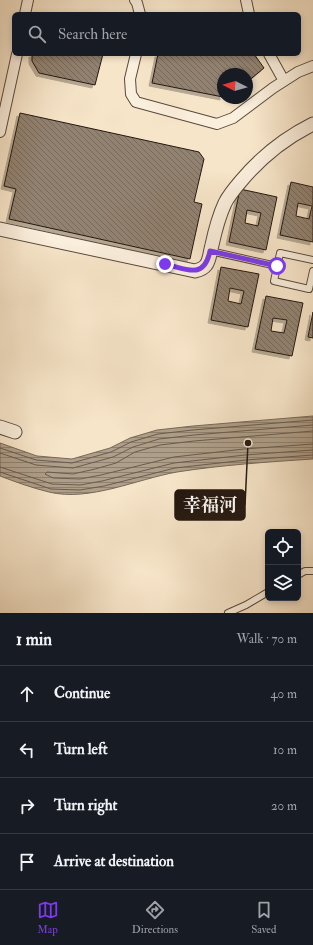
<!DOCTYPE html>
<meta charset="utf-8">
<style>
:root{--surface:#171b24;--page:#20242c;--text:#f1f3f6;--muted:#9ea1a6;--line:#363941;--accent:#7c3aed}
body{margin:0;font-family:"IM FELL Double Pica","Noto Serif SC",serif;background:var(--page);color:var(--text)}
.controls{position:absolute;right:12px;bottom:12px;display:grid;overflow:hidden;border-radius:6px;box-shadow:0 2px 6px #0003}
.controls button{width:36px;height:36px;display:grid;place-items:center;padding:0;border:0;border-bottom:1px solid var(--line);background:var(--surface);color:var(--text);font:20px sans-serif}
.compass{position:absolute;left:217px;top:68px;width:36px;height:36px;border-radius:50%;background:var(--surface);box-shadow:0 2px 6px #0003;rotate:275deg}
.stop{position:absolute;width:12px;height:12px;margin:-9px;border:3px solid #7c3aed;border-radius:50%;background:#fff}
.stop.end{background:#7c3aed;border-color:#fff;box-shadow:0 1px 4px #0008}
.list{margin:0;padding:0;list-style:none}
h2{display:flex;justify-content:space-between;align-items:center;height:52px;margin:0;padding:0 16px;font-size:17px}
h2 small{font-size:13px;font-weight:400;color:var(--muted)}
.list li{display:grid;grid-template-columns:26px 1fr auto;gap:12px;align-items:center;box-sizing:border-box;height:56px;padding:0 16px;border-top:1px solid var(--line)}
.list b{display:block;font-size:15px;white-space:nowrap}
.list em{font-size:13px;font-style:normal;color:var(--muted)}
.icon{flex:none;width:22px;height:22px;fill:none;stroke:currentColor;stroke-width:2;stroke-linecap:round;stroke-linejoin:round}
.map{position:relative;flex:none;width:313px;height:613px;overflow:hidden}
.search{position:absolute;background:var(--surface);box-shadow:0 2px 6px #0003;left:12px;right:12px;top:12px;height:44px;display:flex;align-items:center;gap:10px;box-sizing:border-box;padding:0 14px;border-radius:6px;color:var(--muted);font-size:15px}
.sheet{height:276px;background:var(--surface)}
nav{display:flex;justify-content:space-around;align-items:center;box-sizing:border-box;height:56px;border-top:1px solid var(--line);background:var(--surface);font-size:11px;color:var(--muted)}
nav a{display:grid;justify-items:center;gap:2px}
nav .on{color:var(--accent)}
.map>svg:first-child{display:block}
.water{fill:url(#water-rules);stroke:#776959}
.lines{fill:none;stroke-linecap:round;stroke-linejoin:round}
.shore{stroke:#6a5b4d;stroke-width:1}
.building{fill:url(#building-back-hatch);stroke:#241710;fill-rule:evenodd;filter:url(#shadow)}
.service-casing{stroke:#594a3e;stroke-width:8}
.pedestrian-casing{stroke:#594a3e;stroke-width:12}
.minor-casing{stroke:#594a3e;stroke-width:15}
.service{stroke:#faeedc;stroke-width:6}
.pedestrian{stroke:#faeedc;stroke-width:10}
.minor{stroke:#faeedc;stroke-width:13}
.route{stroke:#7c3aed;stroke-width:5}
.leader{fill:none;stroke:#241710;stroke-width:1.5}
.callout-dot{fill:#241710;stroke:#faeedc;stroke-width:1.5}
.callout{fill:#241710;stroke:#241710;stroke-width:1.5}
.callout-label{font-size:18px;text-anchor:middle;font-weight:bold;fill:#fff}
</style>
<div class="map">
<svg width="313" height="613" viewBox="0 0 313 613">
<defs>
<pattern id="water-rules" width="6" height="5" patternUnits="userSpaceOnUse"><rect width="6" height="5" fill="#af9f8a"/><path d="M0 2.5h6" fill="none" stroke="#8e816f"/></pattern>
<pattern id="building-back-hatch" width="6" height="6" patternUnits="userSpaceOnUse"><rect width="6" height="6" fill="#928270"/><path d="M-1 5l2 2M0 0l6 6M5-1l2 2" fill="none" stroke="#77695b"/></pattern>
<filter id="shadow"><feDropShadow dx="-3" dy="3" stdDeviation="0" flood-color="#0004"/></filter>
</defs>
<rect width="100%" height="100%" fill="#f7e5c9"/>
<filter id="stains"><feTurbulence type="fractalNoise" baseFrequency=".005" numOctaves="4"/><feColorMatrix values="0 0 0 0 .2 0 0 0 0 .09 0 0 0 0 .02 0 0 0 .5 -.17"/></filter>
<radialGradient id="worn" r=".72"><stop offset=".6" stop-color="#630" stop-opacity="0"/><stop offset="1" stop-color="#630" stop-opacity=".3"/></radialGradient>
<path class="water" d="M313,416v43c-46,3 -91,6 -136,13 -40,7 -88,30 -128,20 -17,-4 -33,-10 -49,-16v-33l37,13 35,3 38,-11 20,-10 27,-8 36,-4z"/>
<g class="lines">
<path class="shore" d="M313,431l-119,10 -34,4 -25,7 -19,11 -21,6 -22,5 -26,-2 -2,2 8,4 27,1 21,-4 73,-18 70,-8 69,-5
M0,448l36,12 36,3 39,-11 20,-10 27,-8 35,-4 120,-10
M0,453l36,12 37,3 40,-11 20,-10 26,-8 35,-4 119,-10
M0,467l52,17 28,1 22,-4 72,-18 71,-8 68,-5
M0,472l51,17 29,1 24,-4 71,-18 71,-8 67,-5"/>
</g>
<path class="building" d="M32,54h71l-8,31 -56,-12 -7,-12z
M158,54h96l10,14 -17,14v-8h-24v23l-71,-14z
M20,113l179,39 5,7 -10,43 8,2 -12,55 -181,-40 7,-30 -12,-3z
M291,182l22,5v55l-33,-7zM298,203l14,3 -3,13 -13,-3z
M240,189l37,8 -11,53 -37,-8zM247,210l14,3 -3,13 -13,-3z
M221,267l38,7 -11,53 -37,-7zM230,288l14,3 -3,13 -13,-3z
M266,296l37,7 -11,53 -37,-7zM273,318l14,2 -3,13 -13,-2z
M313,312v26l-5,-1z"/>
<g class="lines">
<g class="service-casing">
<path id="service" d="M210,251l67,15
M313,260l-33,-7 -6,28 35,8 4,-18
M298,575l7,-4h8
M228,613l18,-8 22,-13"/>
</g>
<g class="pedestrian-casing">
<path id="pedestrian" d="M135,0l2,3 3,11
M246,0l3,14
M25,14l3,-14
M136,54l-6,25 1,15 5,8 81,22 16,-6 40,-30 25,-16 15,-6
M269,54l15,27
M0,132l17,-78"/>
</g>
<g class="minor-casing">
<path id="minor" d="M0,229l195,42c4,-1 8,-2 11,-6 4,-5 4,-14 6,-20 3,-14 7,-29 13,-42 4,-8 10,-15 16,-22 20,-24 44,-43 72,-57
M0,427l15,5"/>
</g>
<use href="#service" class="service"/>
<use href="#pedestrian" class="pedestrian"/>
<use href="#minor" class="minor"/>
</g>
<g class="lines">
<path class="route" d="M165,264c22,5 39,16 45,-13l67,15"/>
</g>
<path class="leader" d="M248 443L245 505"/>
<circle class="callout-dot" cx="248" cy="443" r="4"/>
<rect class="callout" x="175" y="490" width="70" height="30" rx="4"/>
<g class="callout-label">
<text x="210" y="511">幸福河</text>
</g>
<rect width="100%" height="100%" filter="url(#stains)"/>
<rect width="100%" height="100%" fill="url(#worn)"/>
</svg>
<div class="controls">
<button><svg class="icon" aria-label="locate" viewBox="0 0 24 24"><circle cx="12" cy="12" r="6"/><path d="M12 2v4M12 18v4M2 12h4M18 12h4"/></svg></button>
<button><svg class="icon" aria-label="layers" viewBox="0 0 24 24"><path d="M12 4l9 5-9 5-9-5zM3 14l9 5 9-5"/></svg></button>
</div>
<svg class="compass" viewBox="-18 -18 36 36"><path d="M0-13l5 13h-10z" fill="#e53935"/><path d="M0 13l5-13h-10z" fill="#9ea1a6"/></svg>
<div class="stop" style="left:277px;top:266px"></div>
<div class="stop end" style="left:165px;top:264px"></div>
<div class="search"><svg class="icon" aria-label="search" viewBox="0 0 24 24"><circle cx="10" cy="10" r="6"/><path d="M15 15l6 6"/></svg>Search here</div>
</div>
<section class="sheet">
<h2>1 min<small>Walk · 70 m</small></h2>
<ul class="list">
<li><svg class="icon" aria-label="ahead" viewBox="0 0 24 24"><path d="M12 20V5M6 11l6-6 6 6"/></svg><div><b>Continue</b></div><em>40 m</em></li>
<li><svg class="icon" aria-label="left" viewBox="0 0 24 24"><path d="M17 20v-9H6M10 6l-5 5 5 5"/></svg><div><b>Turn left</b></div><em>10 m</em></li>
<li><svg class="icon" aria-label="right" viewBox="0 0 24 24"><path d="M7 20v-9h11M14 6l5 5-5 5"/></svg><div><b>Turn right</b></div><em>20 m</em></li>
<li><svg class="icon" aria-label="arrive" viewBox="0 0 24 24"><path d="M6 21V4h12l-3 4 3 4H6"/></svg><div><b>Arrive at destination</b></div></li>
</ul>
</section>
<nav>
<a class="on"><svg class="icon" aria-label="map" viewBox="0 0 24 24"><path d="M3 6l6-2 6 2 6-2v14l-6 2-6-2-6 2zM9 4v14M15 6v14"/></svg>Map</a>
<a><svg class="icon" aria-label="directions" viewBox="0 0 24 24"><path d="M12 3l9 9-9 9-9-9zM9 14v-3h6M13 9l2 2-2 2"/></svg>Directions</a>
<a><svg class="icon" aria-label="saved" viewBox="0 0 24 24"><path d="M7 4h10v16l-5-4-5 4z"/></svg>Saved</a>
</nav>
